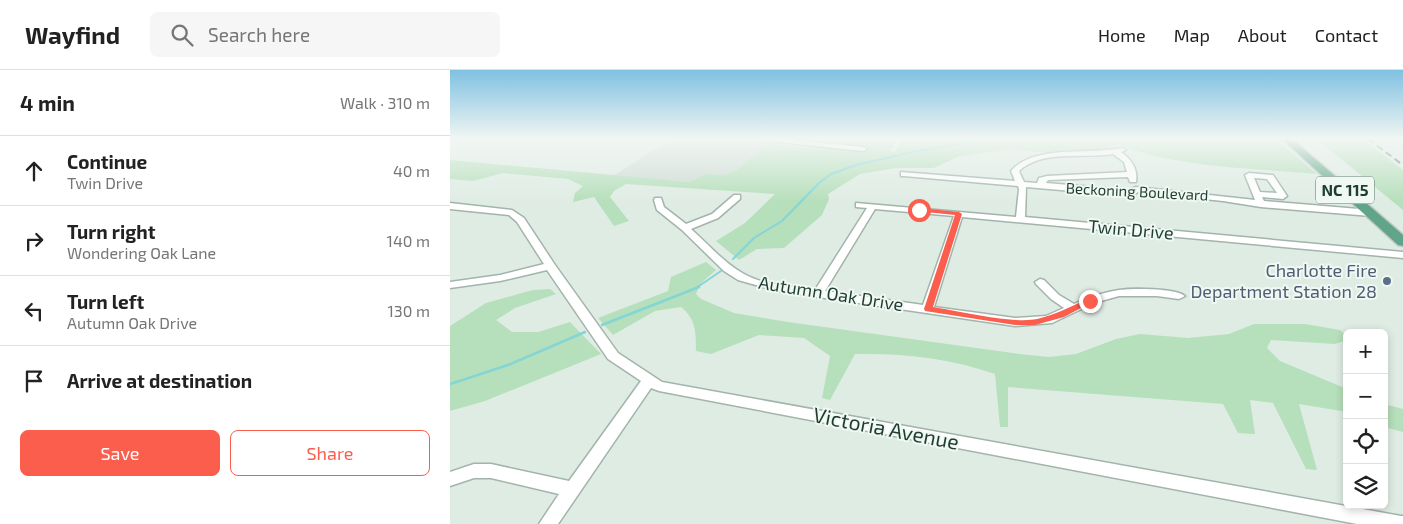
<!DOCTYPE html>
<meta charset="utf-8">
<style>
:root{--surface:#fff;--page:#f6f6f6;--text:#222;--muted:#767676;--line:#e0e0e0;--accent:#fc5e4d}
body{margin:0;font-family:"Exo 2",sans-serif;background:var(--page);color:var(--text)}
.controls{position:absolute;right:15px;bottom:15px;display:grid;overflow:hidden;border-radius:8px;box-shadow:0 2px 8px #0003}
.controls button{width:45px;height:45px;display:grid;place-items:center;padding:0;border:0;border-bottom:1px solid var(--line);background:var(--surface);color:var(--text);font:25px sans-serif}
.stop{position:absolute;width:15px;height:15px;margin:-11px;border:4px solid #fc5e4d;border-radius:50%;background:#fff}
.stop.end{background:#fc5e4d;border-color:#fff;box-shadow:0 1px 5px #0008}
.list{margin:0;padding:0;list-style:none}
h2{display:flex;justify-content:space-between;align-items:center;height:65px;margin:0;padding:0 20px;font-size:21px}
h2 small{font-size:16px;font-weight:400;color:var(--muted)}
.list li{display:grid;grid-template-columns:32px 1fr auto;gap:15px;align-items:center;box-sizing:border-box;height:70px;padding:0 20px;border-top:1px solid var(--line)}
.list b{display:block;font-size:19px;white-space:nowrap}
.list p{margin:0;font-size:16px;white-space:nowrap;color:var(--muted)}
.list em{font-size:16px;font-style:normal;color:var(--muted)}
.actions{display:flex;gap:10px;padding:15px 20px}
.actions a{flex:1;padding:11px 0;border:1px solid var(--accent);border-radius:8px;text-align:center;font-size:18px;color:var(--accent)}
.actions .main{background:var(--accent);color:#fff}
.icon{flex:none;width:28px;height:28px;fill:none;stroke:currentColor;stroke-width:2;stroke-linecap:round;stroke-linejoin:round}
.map{position:relative;flex:none;width:953px;height:454px;overflow:hidden}
header{display:flex;align-items:center;gap:30px;box-sizing:border-box;height:70px;padding:0 25px;background:var(--surface);border-bottom:1px solid var(--line)}
header strong{font-size:24px}
nav{display:flex;gap:28px;margin-inline-start:auto;font-size:18px}
.search{width:350px;height:45px;background:var(--page);display:flex;align-items:center;gap:12px;box-sizing:border-box;padding:0 18px;border-radius:8px;color:var(--muted);font-size:19px}
main{display:flex}
aside{flex:1;background:var(--surface)}
.map>svg:first-child{display:block}
.built{fill:#cedcd3}
.green{fill:#b6dfbb}
.lines{fill:none;stroke-linecap:round;stroke-linejoin:round}
.stream-far1{stroke:#83d5d6;stroke-width:2}
.stream{stroke:#83d5d6;stroke-width:2.5}
.minor-casing{stroke:#a2b4ab;stroke-width:3}
.major-casing{stroke:#c0c9c5;stroke-width:3}
.minor{fill:#fff;fill-rule:evenodd}
.major{fill:#60a589;fill-rule:evenodd}
.rail{stroke:#59796c;stroke-width:2;stroke-dasharray:7 4;stroke-linecap:butt}
.route{fill:#fc5e4d}
.service-dot{fill:#5c6f8a;stroke:#f0f8f3;stroke-width:2}
.labels{text-anchor:middle;stroke-width:4;stroke-linejoin:round;paint-order:stroke}
.far-street-label{font-size:15px;fill:#1f3d31;stroke:#f0f8f3}
.shield{fill:#f0f8f3;stroke:#5e756b;stroke-width:1}
.shield-label{font-size:16px;font-weight:bold;fill:#1f3d31}
.street-label{font-size:18px;fill:#1f3d31;stroke:#f0f8f3}
.service-label{font-size:18px;fill:#4e5e75;stroke:#f0f8f3;text-anchor:end}
.near-street-label{font-size:21px;fill:#1f3d31;stroke:#f0f8f3}
</style>
<header>
<strong>Wayfind</strong>
<div class="search"><svg class="icon" aria-label="search" viewBox="0 0 24 24"><circle cx="10" cy="10" r="6"/><path d="M15 15l6 6"/></svg>Search here</div>
<nav><a>Home</a><a>Map</a><a>About</a><a>Contact</a></nav>
</header>
<main>
<aside>
<h2>4 min<small>Walk · 310 m</small></h2>
<ul class="list">
<li><svg class="icon" aria-label="ahead" viewBox="0 0 24 24"><path d="M12 20V5M6 11l6-6 6 6"/></svg><div><b>Continue</b><p>Twin Drive</p></div><em>40 m</em></li>
<li><svg class="icon" aria-label="right" viewBox="0 0 24 24"><path d="M7 20v-9h11M14 6l5 5-5 5"/></svg><div><b>Turn right</b><p>Wondering Oak Lane</p></div><em>140 m</em></li>
<li><svg class="icon" aria-label="left" viewBox="0 0 24 24"><path d="M17 20v-9H6M10 6l-5 5 5 5"/></svg><div><b>Turn left</b><p>Autumn Oak Drive</p></div><em>130 m</em></li>
<li><svg class="icon" aria-label="arrive" viewBox="0 0 24 24"><path d="M6 21V4h12l-3 4 3 4H6"/></svg><div><b>Arrive at destination</b></div></li>
</ul>
<div class="actions"><a class="main">Save</a><a>Share</a></div>
</aside>
<div class="map">
<svg width="953" height="454" viewBox="0 0 953 454">
<rect width="100%" height="100%" fill="#dfece4"/>
<path class="built" d="M221,69h101l-36,32 -13,4 -18,-1 -16,8 -76,-6z"/>
<path class="green" d="M375,69l35,2 5,-2h32l-7,12 5,1 8,-13h373l41,35c-65,-6 -139,-6 -201,-30l-14,6 -63,2 -27,-3 -52,7 -26,12h-38l-36,6 -32,20 1,5 -7,16 -38,33 -27,1 -18,11 -23,-19 29,-18 30,-29 -149,-10 -12,7 -4,6 19,24 -15,5 -20,-29 -21,5 2,-9 8,-7 -15,-7 -65,-6 -30,8 -23,-2v-19l239,22 16,-8 18,1 13,-4 31,-28 34,4 64,4 3,-5 -46,-6z
M867,69h46l40,31v40z
M256,192l10,8 -16,14 -4,10 5,5 33,14 54,9 231,32 30,3 27,-3 40,-15 24,-5 48,4 41,-4 25,-10h51l35,6 7,6v4l-12,4 -64,-4 -4,8 13,13 67,28v23l-48,-8 18,66 -11,-1 -33,-66 -23,-3 5,34 -17,-1 -15,-29 -215,-17v40h-8l-5,-53c-45,-16 -93,-21 -140,-20l-25,46 -8,-2 8,-42 -26,-18 -45,-3 -48,19 -15,-3c0,-19 0,-32 -15,-44l-26,4 -42,24 -15,-17 70,-27 3,-14z
M100,219l6,5 -41,14 -19,12 16,12h26l32,-10 31,32 -116,47 -35,10v-85l36,-23 47,-13z
M934,334l19,5v23l-19,-5z"/>
<g class="lines">
<path class="stream-far1" d="M283,189l21,-21 28,-17 37,-38 12,-9 25,-9 57,-13 65,-12 30,-1
M246,218l25,-17"/>
<path class="stream" d="M152,255l97,-38
M0,314l58,-19 77,-33"/>
<g class="minor-casing">
<path id="minor" d="M317,69h18l78,8 4,2 -4,2 -93,-10z
M672,78l4,2 -5,2c11,8 17,17 15,30h-6l-2,-5 -80,3 -2,3 83,7 7,-3 119,13 -10,-25 4,-2 24,2 14,21 -4,3 -21,-2 2,4 107,9 4,3 -4,3 -110,-9 -38,-6 -85,-9 -7,4 -105,-9 -1,30 378,35v6l-441,-41 -28,90 81,11 31,-2 18,-8 -13,-9 -15,-15 -1,-2 5,-3 4,1 15,15 15,9c14,-6 30,-12 45,-14 13,-2 57,-2 66,6l-6,3 -22,-3h-38l-25,7 -42,20 -37,3 -238,-35 -39,-11 -14,-9 -42,-41 -25,-20 -3,-10 1,-2h6l3,9 22,17 26,-10 22,-19h6v4l-22,19 -27,11c17,15 33,34 53,45 19,11 50,13 71,16l52,-82 -11,-1v-4l160,14 3,-28 -1,-3 -114,-10h-3v-4l114,9 -4,-10c23,-27 79,-16 111,-23zM663,84l11,8 3,10 -80,4 -8,2 -2,5 -13,-1 -5,-11c23,-22 65,-12 94,-17zM804,108l13,1 10,14 -17,-1zM425,139l79,7 -31,89 -98,-14z
M0,133l62,7 12,8 31,47 63,88 44,29 739,134h2v8h-46l-698,-133 -8,-3 -93,136h-19l20,-30 -68,-16h-17l-24,8v-14l24,-8h17l78,17 72,-100 -33,-22 -61,-89 -47,11 -50,7v-6l50,-7 44,-11 -27,-42 -8,-7 -59,-6z"/>
</g>
<g class="major-casing">
<path id="major" d="M832,69h10l111,96v11l-5,-1z"/>
</g>
<use href="#minor" class="minor"/>
<use href="#major" class="major"/>
<path class="rail" d="M918,69l35,26"/>
</g>
<linearGradient id="sky" x2="0" y2="1"><stop stop-color="#7fc1e1"/><stop offset="0.52" stop-color="#f1f6f3"/><stop offset="1" stop-color="#f1f6f3" stop-opacity="0"/></linearGradient>
<rect width="953" height="132" fill="url(#sky)"/>
<path class="route" d="M469,138l40,4 3,2 -29,93c26,4 79,17 104,12 18,-4 33,-12 50,-20l7,2 -30,16 -29,8h-20l-90,-14 -1,-2 31,-94 -39,-4v-2z"/>
<circle class="service-dot" cx="937" cy="211" r="5"/>
<g class="labels">
<g class="far-street-label">
<text transform="translate(687 122) rotate(3)" y="5">Beckoning Boulevard</text>
</g>
<rect class="shield" x="866" y="106.5" width="58" height="27" rx="4"/>
<g class="shield-label">
<text x="895" y="126">NC 115</text>
</g>
<g class="street-label">
<text transform="translate(681 160) rotate(5)" y="6">Twin Drive</text>
<text transform="translate(381 224) rotate(9)" y="6">Autumn Oak Drive</text>
</g>
<g class="service-label">
<text x="927" y="207">Charlotte Fire<tspan x="927" dy="21">Department Station 28</tspan></text>
</g>
<g class="near-street-label">
<text transform="translate(436 359) rotate(11)" y="7">Victoria Avenue</text>
</g>
</g>
</svg>
<div class="controls">
<button>+</button>
<button>−</button>
<button><svg class="icon" aria-label="locate" viewBox="0 0 24 24"><circle cx="12" cy="12" r="6"/><path d="M12 2v4M12 18v4M2 12h4M18 12h4"/></svg></button>
<button><svg class="icon" aria-label="layers" viewBox="0 0 24 24"><path d="M12 4l9 5-9 5-9-5zM3 14l9 5 9-5"/></svg></button>
</div>
<div class="stop" style="left:469px;top:140px"></div>
<div class="stop end" style="left:640px;top:231px"></div>
</div>
</main>
